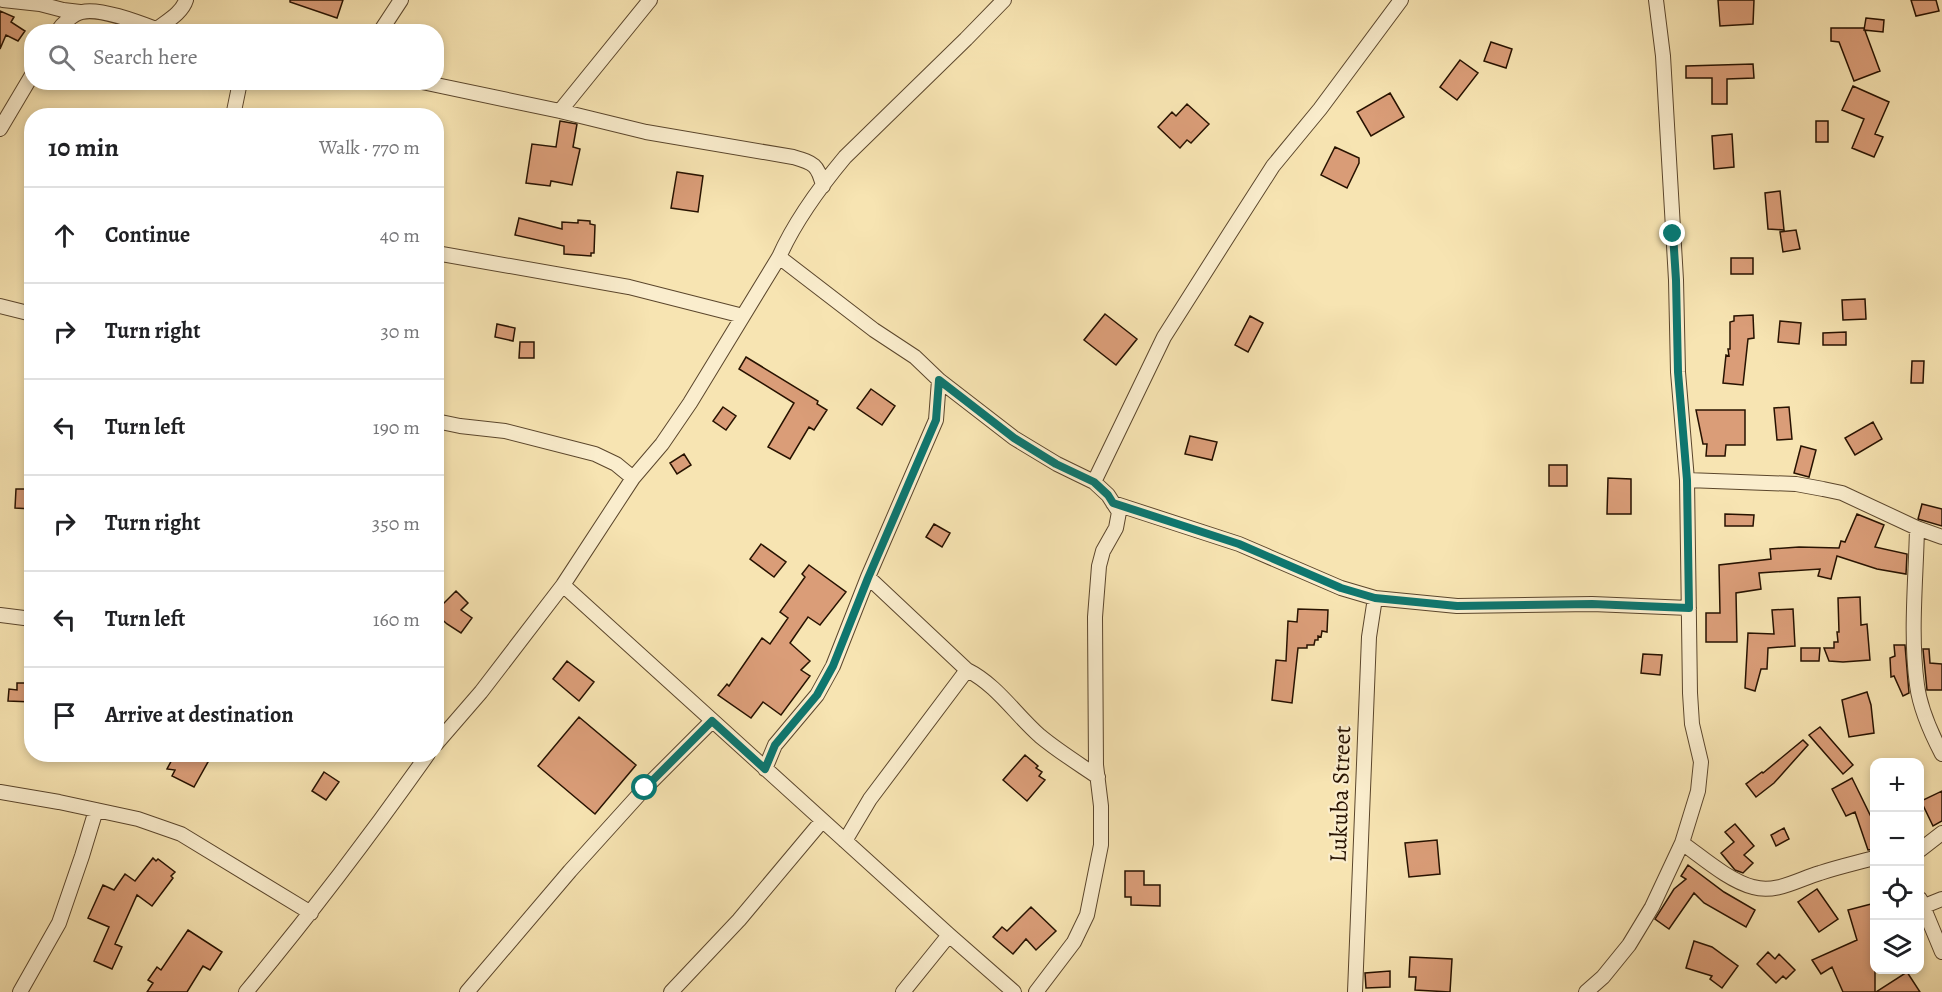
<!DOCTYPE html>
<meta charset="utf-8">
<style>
:root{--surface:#fff;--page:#f6f6f6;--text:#202124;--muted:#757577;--line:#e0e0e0}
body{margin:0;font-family:Alegreya,serif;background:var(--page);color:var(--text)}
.controls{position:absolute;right:18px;bottom:18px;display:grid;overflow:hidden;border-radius:12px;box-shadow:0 3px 9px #0003}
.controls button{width:54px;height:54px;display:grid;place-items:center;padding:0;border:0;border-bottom:2px solid var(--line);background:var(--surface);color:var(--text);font:30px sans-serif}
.stop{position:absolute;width:18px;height:18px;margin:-14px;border:4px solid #0f766e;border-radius:50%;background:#fff}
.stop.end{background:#0f766e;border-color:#fff;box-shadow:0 2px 6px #0008}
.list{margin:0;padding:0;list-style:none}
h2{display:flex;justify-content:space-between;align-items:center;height:78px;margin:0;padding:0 24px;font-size:26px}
h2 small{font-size:20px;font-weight:400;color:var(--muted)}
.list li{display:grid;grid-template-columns:39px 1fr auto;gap:18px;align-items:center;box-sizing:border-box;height:96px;padding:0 24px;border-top:2px solid var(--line)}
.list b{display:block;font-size:22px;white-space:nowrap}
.list em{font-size:20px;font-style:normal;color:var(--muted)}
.icon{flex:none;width:33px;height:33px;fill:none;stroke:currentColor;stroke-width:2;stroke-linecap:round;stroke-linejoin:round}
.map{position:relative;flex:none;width:1942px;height:992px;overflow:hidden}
.search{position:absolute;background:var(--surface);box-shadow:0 3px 9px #0003;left:24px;top:24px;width:420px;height:66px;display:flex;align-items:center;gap:15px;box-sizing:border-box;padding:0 21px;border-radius:24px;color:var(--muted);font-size:22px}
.panel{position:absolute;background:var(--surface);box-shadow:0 3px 9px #0003;left:24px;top:108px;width:420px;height:654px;border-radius:24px}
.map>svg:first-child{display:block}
.building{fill:#da9d78;stroke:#271200;stroke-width:1.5}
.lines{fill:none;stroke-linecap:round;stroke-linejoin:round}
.street-casing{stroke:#5b462c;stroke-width:16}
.street{stroke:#faedcd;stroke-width:14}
.route{stroke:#0f766e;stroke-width:8}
.labels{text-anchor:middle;stroke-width:4.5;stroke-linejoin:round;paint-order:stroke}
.street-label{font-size:24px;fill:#271200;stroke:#faedcd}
</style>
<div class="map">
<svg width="1942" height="992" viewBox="0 0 1942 992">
<rect width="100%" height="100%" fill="#f7e4b2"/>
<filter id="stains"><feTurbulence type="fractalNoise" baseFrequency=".00333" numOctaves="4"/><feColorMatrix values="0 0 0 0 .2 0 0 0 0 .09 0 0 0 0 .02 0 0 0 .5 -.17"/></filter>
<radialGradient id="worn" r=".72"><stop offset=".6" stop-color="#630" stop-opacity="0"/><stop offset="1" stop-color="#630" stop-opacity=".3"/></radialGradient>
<path class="building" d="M290,0h53l-6,18 -47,-16z
M1718,0h36l-1,24 -33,2z
M1911,0h25l3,11 -23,5z
M0,11l14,6 -3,5 14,9 -7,10 -12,-6 -6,14z
M1866,18l18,2 -1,12 -19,-2z
M1831,28h33l16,43 -26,10 -15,-39 -8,-1z
M1491,42l21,7 -6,19 -22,-7z
M1460,60l18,13 -21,27 -17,-13z
M1753,64l1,14 -27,1v25h-15v-26h-26v-12z
M1853,86l36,16 -14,32 8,3 -9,20 -22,-9 12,-29 -22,-9z
M1390,93l14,24 -33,19 -14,-24z
M1187,104l22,20 -18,19 -4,-3 -7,8 -22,-21 14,-15 4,4z
M560,121l17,3 -4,23 7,2 -8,36 -21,-4 -1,5 -24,-3 6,-39 24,3z
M1816,121h12v21h-12z
M1732,134l2,33 -20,2 -2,-33z
M1335,147l24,11v5l-12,25 -26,-13z
M677,172l26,4 -5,36 -27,-4z
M1780,191l4,39 -16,-1 -3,-36z
M519,218l43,11v-7l16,1v-3l12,1v3l5,1 -1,28h-3v3l-27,-2v-8l-49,-11z
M1796,230l4,19 -17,3 -3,-20z
M1731,258h22v16h-22z
M1865,299l1,20 -23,1 -1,-20z
M1105,314l32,25 -21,26 -32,-25z
M1753,315l1,23 -6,1 -5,46 -20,-2 3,-28 3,1 -1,-7h2v-27l4,-1v-5z
M1250,316l13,7 -15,29 -13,-7z
M1780,321l21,2 -2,21 -21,-2z
M497,324l18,4 -2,13 -18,-4z
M1846,332v13h-23v-12z
M520,342h14v16h-15z
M746,357l72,44 -1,3 10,6 -13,20 -5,-3 -19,32 -22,-12 26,-44 -55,-34z
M1912,361h12l-1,22h-12z
M871,389l24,17 -13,19 -25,-17z
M723,407l13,9 -10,14 -13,-9z
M1789,407l3,32 -15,1 -3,-32z
M1696,410h49v35h-19l-1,11h-19l1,-12h-4z
M1873,422l9,17 -27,16 -10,-17z
M1190,436l27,6 -5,18 -27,-6z
M1801,446l15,4 -7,27 -15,-4z
M684,454l7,11 -14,9 -7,-11z
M1549,465h18v21h-18z
M1608,478l23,1v35h-24z
M16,489h16v20l-17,-1z
M1922,504l20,5v17l-24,-7z
M1725,514l29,1 -1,11h-28z
M1857,514l27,11 -9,22 32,7 -1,20 -29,-5 -40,-13 -6,23 -13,-3 2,-7 -61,4 2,16 -25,4 1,49h-31v-29h14l-1,-48 52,-6 -1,-10 29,-2 40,1 2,-7 4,1z
M934,524l16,9 -8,14 -16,-10z
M761,544l25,18 -12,15 -24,-18z
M809,565l37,27 -26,33 -12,-8 -18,26 20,18 -9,9 9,6 -29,39 -18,-13 -12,16 -33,-23 9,-11 2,2 33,-48 8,6 18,-26 -8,-6 25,-35 -3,-3z
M456,591l12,12 -7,7 11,8 -11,15 -14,-9 -11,-10v-3z
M1860,597l1,28 6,-1 3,36 -27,2 -14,-1 -5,-13h10v-6h4l-1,-10h2l-1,-34z
M1298,609l30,1 -1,22 -5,-1 -1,6 -3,-1v4h-3l-1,5h-7v3h-9l-6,55 -20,-3 4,-40 10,1 2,-40 9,1z
M1793,609l2,37 -27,2 -1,21h-6l-6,22 -10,-3 3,-55 26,1 -2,-24z
M1894,645h11l4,48 -6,3 -9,-20 -3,1 -1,-19 5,-2z
M1801,648h19l-1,13h-18z
M1923,649h6l1,14 12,1v26h-15z
M1643,654l19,1 -2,20 -19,-2z
M567,661l27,21 -15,19 -26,-22z
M17,683h15v19l-24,-1 1,-12 8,1z
M1867,692l4,13 3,28 -25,4 -7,-37z
M579,717l57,48 -41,49 -57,-48z
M1820,727l33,38 -10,9 -34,-39z
M1803,740l5,5 -34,38 -18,14 -10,-13 16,-12 1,1z
M175,754h18l15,8 -14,25 -22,-11 3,-6 -8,-1z
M1025,755l13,11 -2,2 6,4 -3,4 6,4 -18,21 -24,-21z
M324,772l15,10 -13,18 -14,-9z
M1852,778l23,47v24l-7,1 -13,-38 -9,4 -14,-27z
M1942,791v30l-9,5 -12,-25z
M1735,824l19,22 -10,9 9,8 -10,10 -8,-3 -14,-17 13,-11 -9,-10z
M1784,828l5,11 -13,7 -5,-11z
M1437,840l3,34 -31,3 -4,-34z
M153,858l3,3 2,-2 17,13 -4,4 2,2 -21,28 -15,-11 -22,49 7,3 -10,22 -18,-8 15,-34 -21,-9 15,-33 11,5 11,-16 10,7z
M1688,865l36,27 31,18 -9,17 -42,-24 -10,-10 -25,36 -14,-10 19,-30 12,-10 -5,-3z
M1125,871h19v14h16v21l-29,-1v-8h-6z
M1817,889l21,30 -19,13 -21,-30z
M1875,903v89h-32l-11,-25 -11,7 -9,-14 45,-20 -9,-30z
M1031,907l25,24 -20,19 -10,-11 -13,15 -20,-17 9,-10 5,4z
M188,930l34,22 -12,18 -7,-4 -16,26h-40l6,-9 -5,-3 9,-13 4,3z
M1694,941l18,6 26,19 -16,22 -12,-9 2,-3 -26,-8z
M1768,952l7,7 4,-5 16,16 -9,9 -3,-3 -7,7 -19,-19z
M1410,957l42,2 -2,33 -35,-2 1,-13h-7z
M1390,971v16l-24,1 -1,-15z
M1907,972l13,20h-44z"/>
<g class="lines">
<g class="street-casing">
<path id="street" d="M3,0l37,4 23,6 17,2
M157,29c10,-8 25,-16 29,-29
M57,32c5,-8 16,-18 25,-20 19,-5 63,13 82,20
M380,32l21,-32
M422,82l138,29 86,21 147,25c20,6 25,7 30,29
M560,111l90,-111
M233,116l7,-34
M0,129l32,-54
M436,253l193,34 114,29
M779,257l95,73 41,27 24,23 75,58 43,26 37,18
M0,306l32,8
M436,421l24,5 45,5 90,23 21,10 17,14
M1687,480l109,4 27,5 19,4 75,35 25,9
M1113,503l126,41 102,44 34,10 82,8 135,-2 97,4
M1917,528c-1,51 -7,106 0,157 3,23 14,48 25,69
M868,577l99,93c30,15 48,44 73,66 18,15 39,28 58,41
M563,585l386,350 65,57
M0,615l32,4
M436,744l45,-52 82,-107 70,-107 29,-34 28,-41 89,-146c16,-36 41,-70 66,-100l121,-118 38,-39
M765,769l10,-24 42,-50 16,-29 35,-89 68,-157 3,-40
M0,792l59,10 79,17 43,15 130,79
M845,841l25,-42 97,-129
M1682,843c20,14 47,38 71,44 23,7 46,-8 67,-14 18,-6 36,-10 54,-15
M1920,850l22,-17
M1920,899l22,53
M1922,907l20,-8
M20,992l39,-69 23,-67 14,-46
M246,992c64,-77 124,-156 182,-238
M467,992l103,-121 75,-83 67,-67
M671,992l68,-72 83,-99
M903,992l46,-57
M1036,992l38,-50 13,-27 14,-70v-39l-5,-41 -1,-148 4,-51 4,-15 13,-23 3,-16 -11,-17 -14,-13 70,-145 66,-104 43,-67 47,-57 81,-109
M1355,992l14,-355 6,-39
M1586,992l17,-15 26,-32 23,-38 30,-64 16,-52 3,-29 -9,-38 -2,-31 -3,-213 -9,-108 -2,-92 -13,-224 -7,-56"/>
</g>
<use href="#street" class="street"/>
</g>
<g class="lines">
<path class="route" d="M645,788l67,-67 53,48 10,-24 42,-50 16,-29 35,-88 68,-158 3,-40 75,58 42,26 38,18 14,13 5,8 126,41 102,44 34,10 82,8 135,-2 97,4 -2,-128 -9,-108 -2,-92 -3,-46"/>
</g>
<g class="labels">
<g class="street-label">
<text transform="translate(1340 794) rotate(-88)" y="8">Lukuba Street</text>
</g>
</g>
<rect width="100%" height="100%" filter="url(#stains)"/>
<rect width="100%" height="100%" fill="url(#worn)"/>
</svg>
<div class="controls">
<button>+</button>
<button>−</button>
<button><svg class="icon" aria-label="locate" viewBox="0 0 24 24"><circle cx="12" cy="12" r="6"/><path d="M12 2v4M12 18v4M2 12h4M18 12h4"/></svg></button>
<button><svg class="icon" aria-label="layers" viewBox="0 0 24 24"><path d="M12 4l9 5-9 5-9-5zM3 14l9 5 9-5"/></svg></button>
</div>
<div class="stop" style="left:645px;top:788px"></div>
<div class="stop end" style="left:1673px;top:234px"></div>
<div class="search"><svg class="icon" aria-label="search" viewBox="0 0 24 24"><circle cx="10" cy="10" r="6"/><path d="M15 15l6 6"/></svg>Search here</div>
<section class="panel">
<h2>10 min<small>Walk · 770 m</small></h2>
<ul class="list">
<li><svg class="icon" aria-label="ahead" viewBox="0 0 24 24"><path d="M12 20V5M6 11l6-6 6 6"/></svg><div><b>Continue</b></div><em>40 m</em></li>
<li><svg class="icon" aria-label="right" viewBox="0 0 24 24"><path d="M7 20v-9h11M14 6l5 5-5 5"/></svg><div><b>Turn right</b></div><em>30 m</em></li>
<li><svg class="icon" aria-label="left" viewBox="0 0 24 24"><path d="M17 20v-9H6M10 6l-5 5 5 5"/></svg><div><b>Turn left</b></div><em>190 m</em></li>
<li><svg class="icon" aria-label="right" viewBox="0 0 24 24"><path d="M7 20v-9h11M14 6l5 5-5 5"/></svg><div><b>Turn right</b></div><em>350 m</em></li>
<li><svg class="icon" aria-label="left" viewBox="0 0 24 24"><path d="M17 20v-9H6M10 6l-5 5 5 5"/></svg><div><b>Turn left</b></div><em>160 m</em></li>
<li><svg class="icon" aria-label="arrive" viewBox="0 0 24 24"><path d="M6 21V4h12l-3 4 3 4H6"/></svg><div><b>Arrive at destination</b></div></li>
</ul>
</section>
</div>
